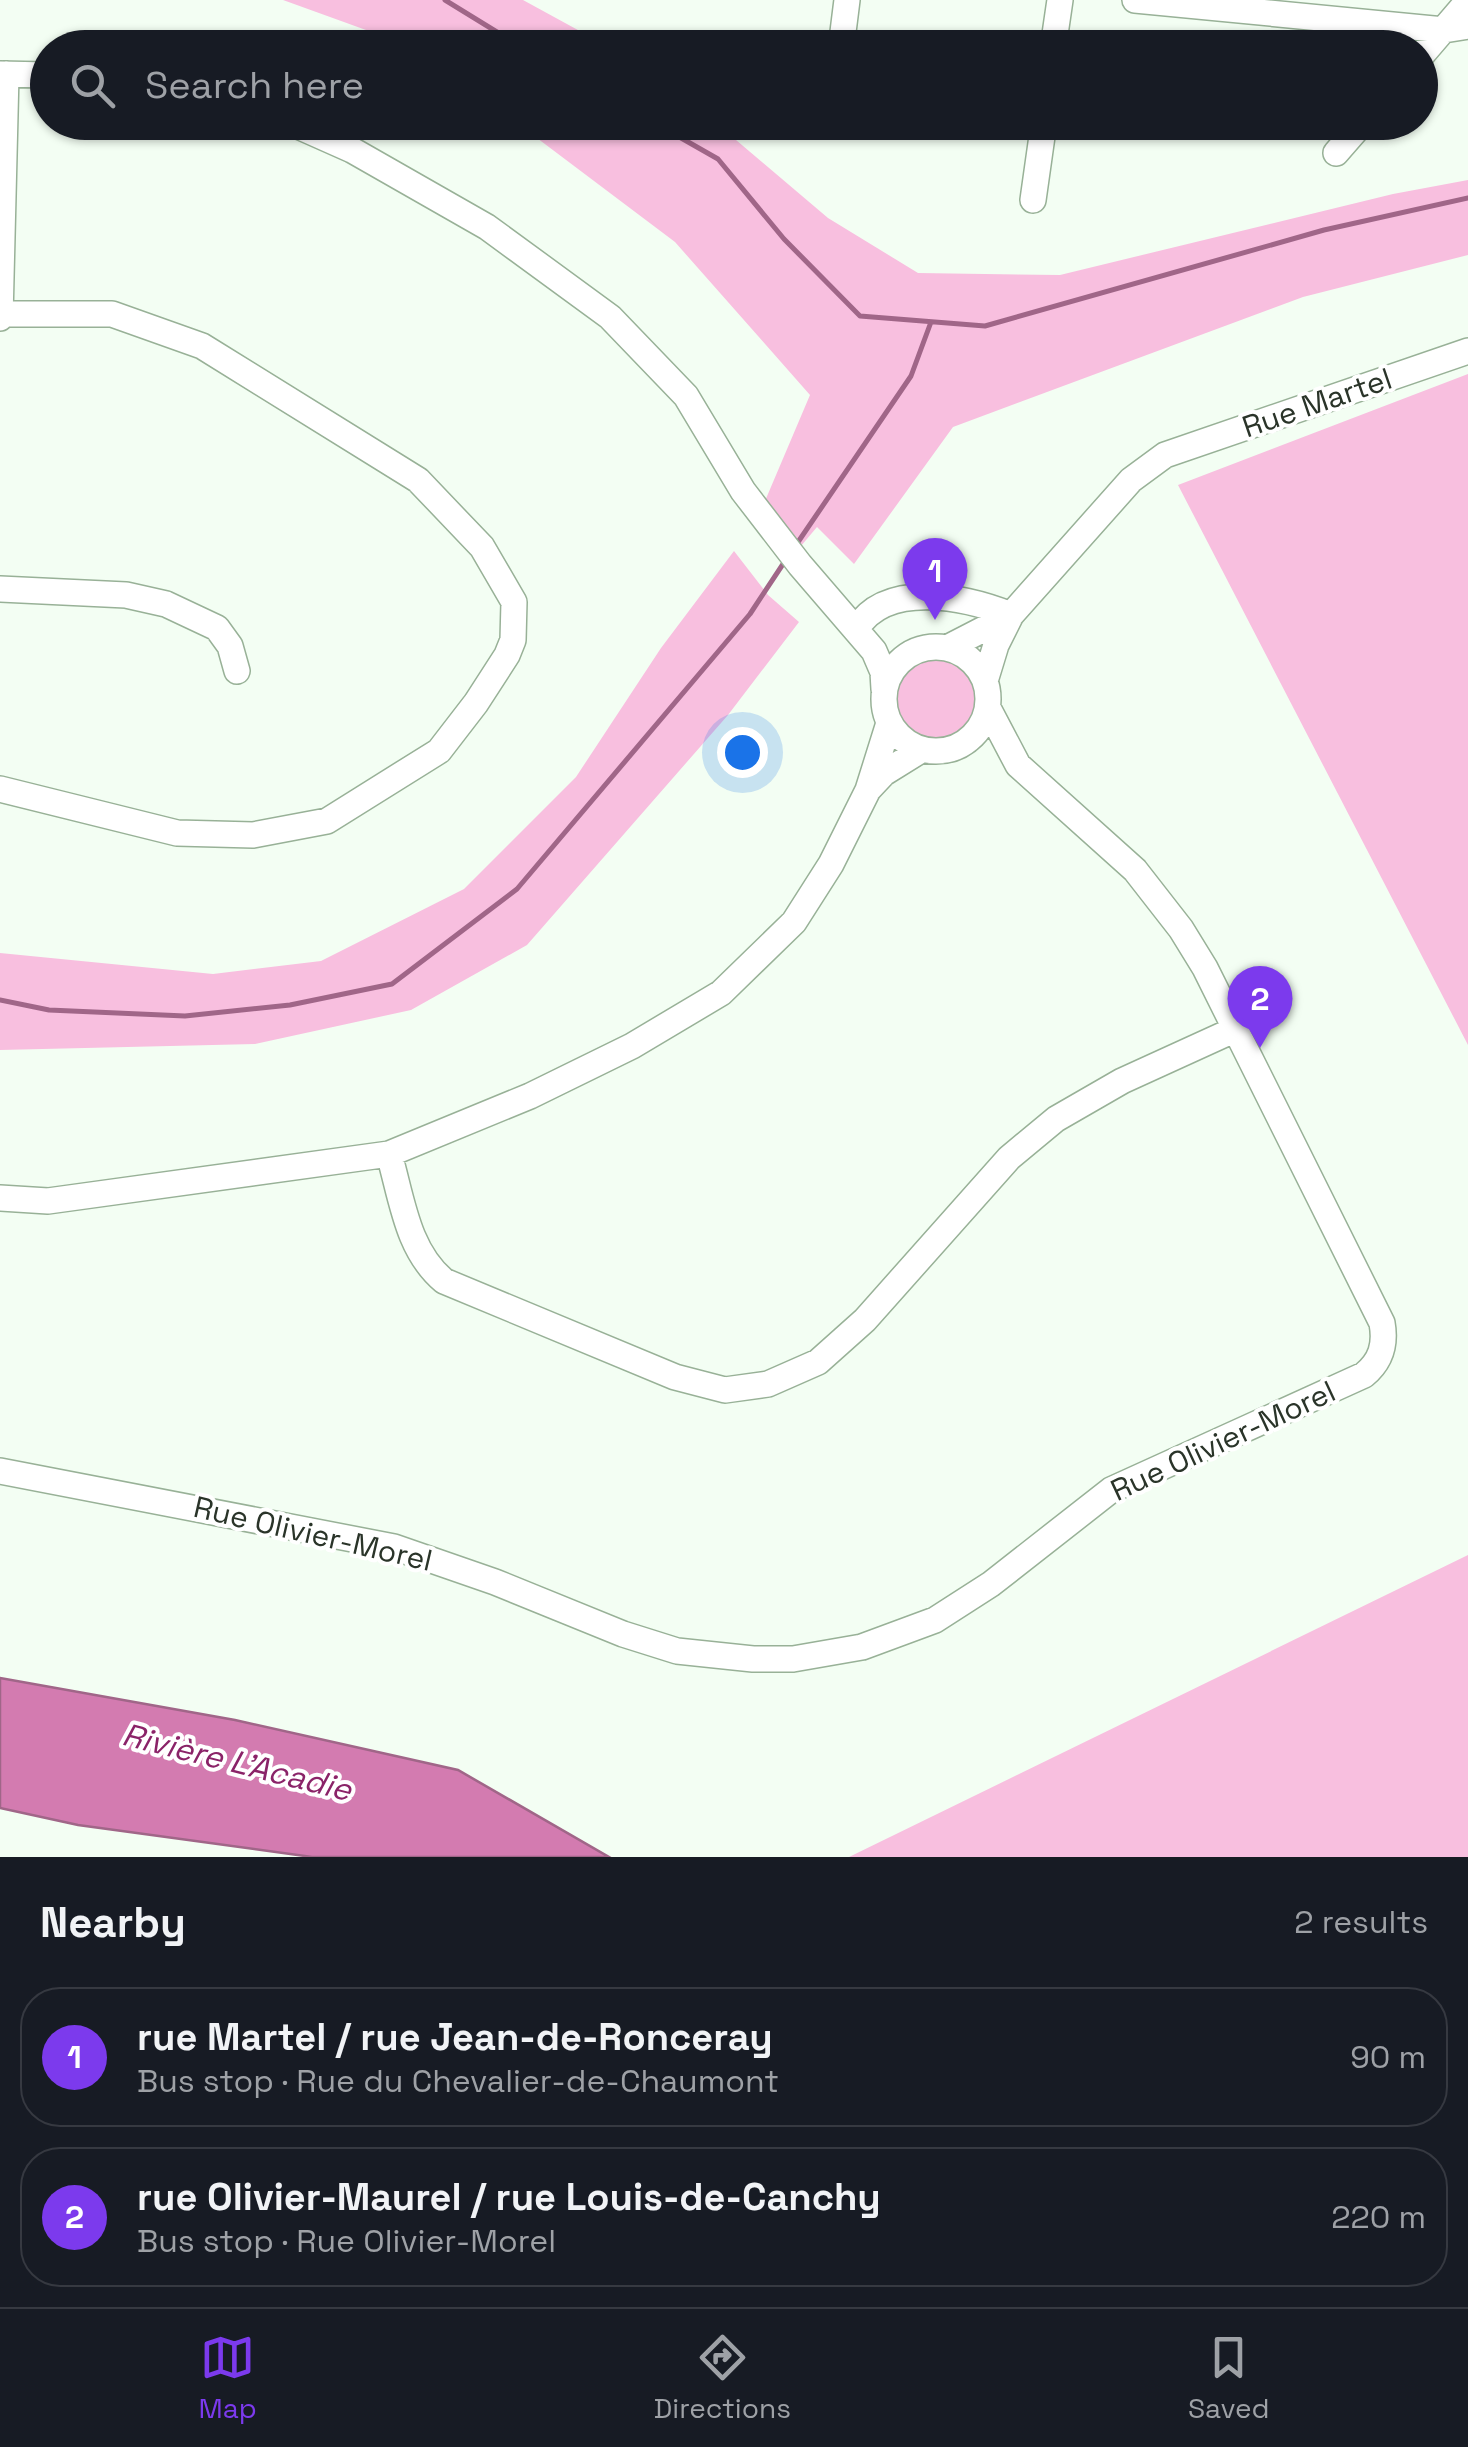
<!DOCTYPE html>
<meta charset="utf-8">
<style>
:root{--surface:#171b24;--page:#20242c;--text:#f1f3f6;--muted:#9ea1a6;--line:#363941;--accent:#7c3aed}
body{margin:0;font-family:"Space Grotesk",sans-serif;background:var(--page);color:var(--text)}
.you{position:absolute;left:742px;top:752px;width:35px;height:35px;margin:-25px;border:8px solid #fff;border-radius:50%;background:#1a73e8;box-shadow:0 0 0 15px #1a73e833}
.badge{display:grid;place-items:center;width:65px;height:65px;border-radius:50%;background:var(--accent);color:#fff;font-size:32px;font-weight:700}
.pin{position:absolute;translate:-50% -82px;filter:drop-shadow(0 2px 5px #0008)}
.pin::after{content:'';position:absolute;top:52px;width:35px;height:30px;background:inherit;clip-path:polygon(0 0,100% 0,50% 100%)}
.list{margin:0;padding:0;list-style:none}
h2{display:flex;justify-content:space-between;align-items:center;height:130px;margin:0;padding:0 40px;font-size:42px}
h2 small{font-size:32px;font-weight:400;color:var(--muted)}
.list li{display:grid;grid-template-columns:65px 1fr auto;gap:30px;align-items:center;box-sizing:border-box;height:140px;margin:0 20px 20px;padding:0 20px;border:2px solid var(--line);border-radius:40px}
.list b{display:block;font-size:38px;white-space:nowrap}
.list p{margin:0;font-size:32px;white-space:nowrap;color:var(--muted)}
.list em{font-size:32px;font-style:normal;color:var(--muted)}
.icon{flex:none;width:55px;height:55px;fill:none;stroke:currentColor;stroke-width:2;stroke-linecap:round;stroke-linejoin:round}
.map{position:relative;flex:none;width:1468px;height:1857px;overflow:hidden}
.search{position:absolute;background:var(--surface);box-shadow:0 2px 8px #0004;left:30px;right:30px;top:30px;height:110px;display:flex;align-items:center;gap:25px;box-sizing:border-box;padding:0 35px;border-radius:55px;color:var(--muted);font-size:38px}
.sheet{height:450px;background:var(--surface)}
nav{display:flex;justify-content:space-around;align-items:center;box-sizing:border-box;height:140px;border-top:2px solid var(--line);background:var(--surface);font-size:28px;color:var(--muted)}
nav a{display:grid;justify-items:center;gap:5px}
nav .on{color:var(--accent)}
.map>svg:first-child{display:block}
.green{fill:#f8bfdf}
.water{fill:#d37bb0;stroke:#a06688;stroke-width:2.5}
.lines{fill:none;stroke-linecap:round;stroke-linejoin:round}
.stream{stroke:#a06688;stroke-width:5}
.minor-casing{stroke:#98b197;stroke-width:28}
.minor{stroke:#fff;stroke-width:25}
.labels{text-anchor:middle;stroke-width:8;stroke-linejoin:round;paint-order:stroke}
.street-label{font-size:30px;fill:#2a3429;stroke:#fff}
.water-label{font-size:32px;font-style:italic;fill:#8a2368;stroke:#fff}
</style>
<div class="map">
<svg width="1468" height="1857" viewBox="0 0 1468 1857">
<rect width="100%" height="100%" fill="#f3fef3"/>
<path class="green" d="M283,0h240l86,47h-196z
M517,123h199l112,95 90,55 142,2 333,-81 75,-14v75l-165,42 -350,130 -99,137 -37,-37 -16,19 -36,-45 45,-106 -135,-153z
M1468,374v671l-290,-560z
M734,551l34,44 31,27 -71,93 -201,230 -116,65 -156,34 -255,6v-97l213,21 108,-13 143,-72 112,-112 85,-129z
M890 702a44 44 0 1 1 88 0a44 44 0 1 1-88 0Z
M1468,1555v302h-619z"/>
<path class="water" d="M0,1678l235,42 223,50 151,87h-297l-234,-32 -78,-17z"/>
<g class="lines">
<path class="stream" d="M445,0l78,48
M653,122l65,37 66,80 76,77 125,10 339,-96 144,-32
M796,545l115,-169 20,-54
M0,1000l49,10 136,6 105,-11 102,-21 125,-95 233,-275 37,-56"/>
<g class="minor-casing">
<path id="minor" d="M1135,0l309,30 24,-4
M841,48l6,-48
M1053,48l7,-48
M1420,57l48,-56
M0,74l48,1
M289,122l63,28 135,77 123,90 76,79 57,95 57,74 74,86 9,21 1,17
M1336,153l27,-31
M1033,200l11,-78
M0,318l6,-244
M0,589l126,6 40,9 51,24 13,18 7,25
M857,628c30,-48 109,-31 154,-13
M884 699a52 52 0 1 1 104 0a52 52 0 1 1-104 0Z
M947,648l64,-33
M985,681l11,-36 15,-30 120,-135 34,-25 303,-104
M0,789l177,44 76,2 74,-14 112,-70 37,-48 31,-48 6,-15 1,-38 -32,-55 -64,-67 -216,-134 -90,-32h-112
M868,790l16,-17 37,-23
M389,1154c13,45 18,96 55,127l231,96 50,13 43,-6 50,-22 47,-42 144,-162 47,-39 66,-38 114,-52
M0,1198l48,3 341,-47 141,-58 102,-50 89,-53 73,-71 37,-58 37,-74 21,-67
M0,1471l394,76 101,35 128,52 54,17 76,8h40l69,-12 73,-27 56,-36 120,-94 253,-115c17,-14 22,-30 18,-52l-177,-355 -24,-39 -46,-59 -117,-105 -30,-57"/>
</g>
<use href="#minor" class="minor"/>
</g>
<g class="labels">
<g class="street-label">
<text transform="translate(1317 403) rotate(-19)" y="10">Rue Martel</text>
<text transform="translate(1223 1441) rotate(-25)" y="10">Rue Olivier-Morel</text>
<text transform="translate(313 1534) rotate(13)" y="10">Rue Olivier-Morel</text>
</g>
<g class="water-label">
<text transform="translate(237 1762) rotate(14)" y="11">Rivière L'Acadie</text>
</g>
</g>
</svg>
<div class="you"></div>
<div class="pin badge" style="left:935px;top:620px">1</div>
<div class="pin badge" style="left:1260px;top:1048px">2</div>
<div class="search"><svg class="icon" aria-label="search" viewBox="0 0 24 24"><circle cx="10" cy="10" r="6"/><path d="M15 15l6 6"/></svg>Search here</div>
</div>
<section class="sheet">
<h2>Nearby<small>2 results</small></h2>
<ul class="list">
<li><span class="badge">1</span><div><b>rue Martel / rue Jean-de-Ronceray</b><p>Bus stop · Rue du Chevalier-de-Chaumont</p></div><em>90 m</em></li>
<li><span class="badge">2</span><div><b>rue Olivier-Maurel / rue Louis-de-Canchy</b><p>Bus stop · Rue Olivier-Morel</p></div><em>220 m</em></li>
</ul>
</section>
<nav>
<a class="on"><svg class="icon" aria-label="map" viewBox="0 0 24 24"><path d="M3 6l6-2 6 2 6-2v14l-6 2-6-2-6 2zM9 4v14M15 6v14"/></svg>Map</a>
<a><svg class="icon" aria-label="directions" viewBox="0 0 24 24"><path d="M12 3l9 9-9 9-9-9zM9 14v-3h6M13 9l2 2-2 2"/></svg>Directions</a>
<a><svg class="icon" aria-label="saved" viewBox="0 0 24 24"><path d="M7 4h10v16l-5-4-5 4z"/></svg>Saved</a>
</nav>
